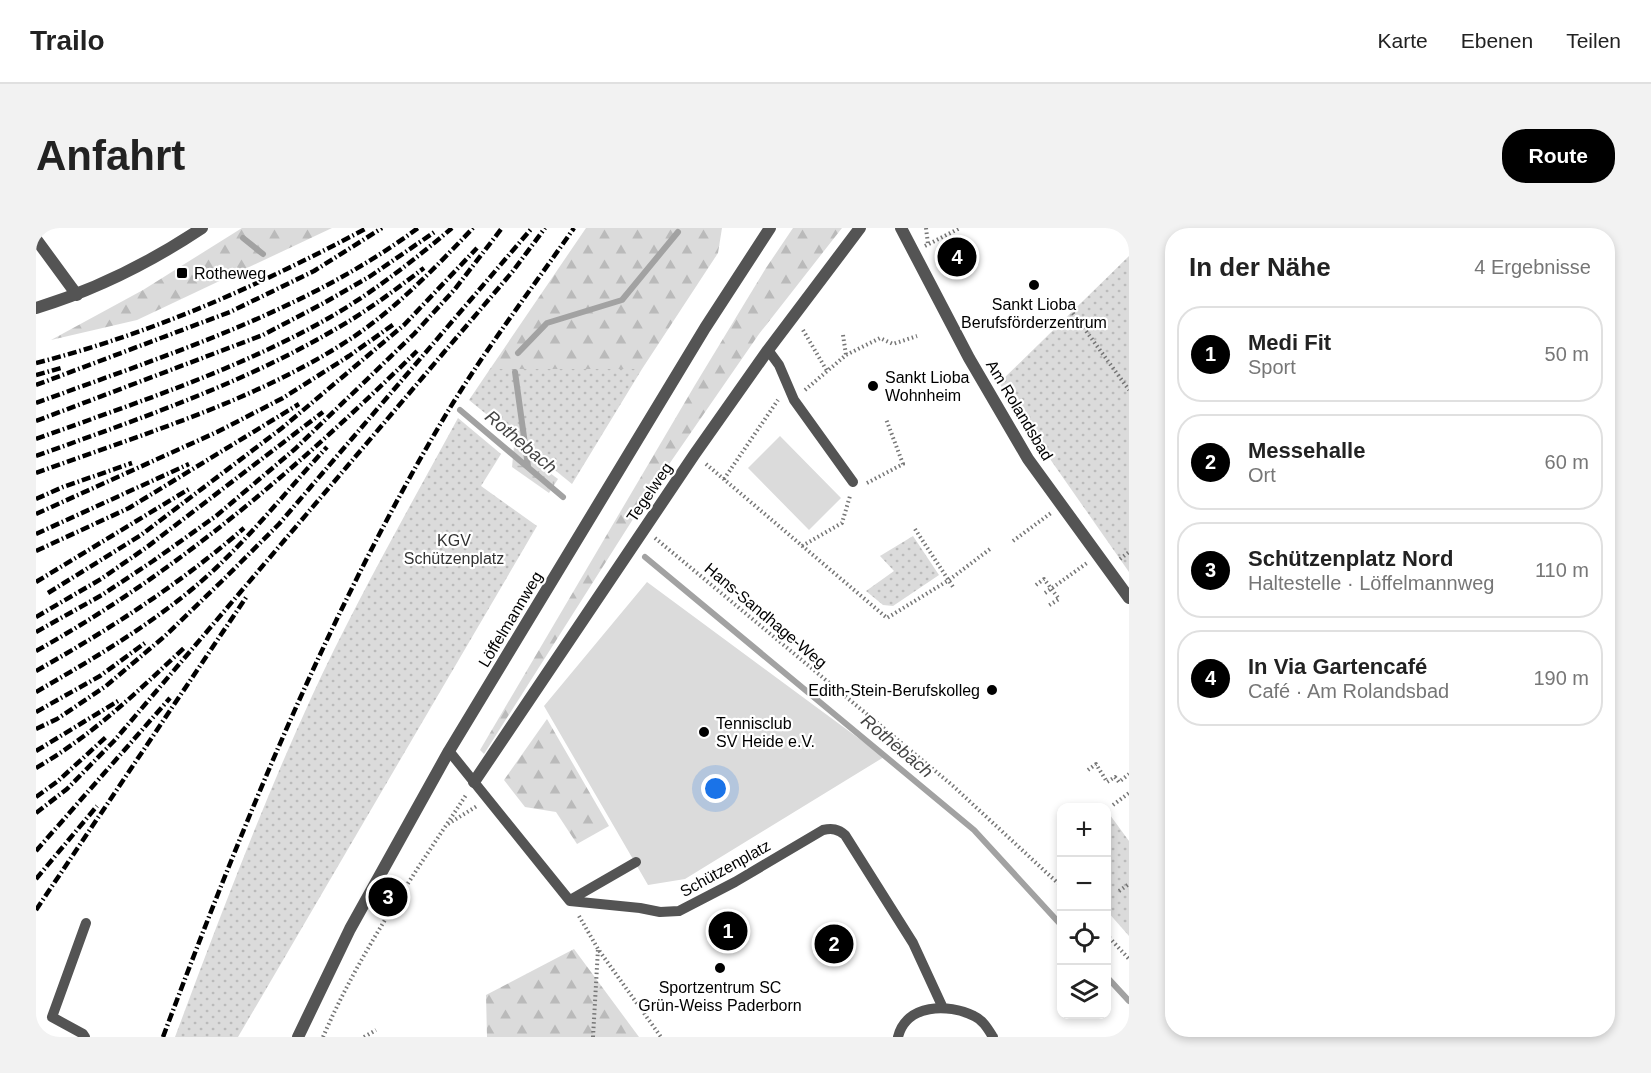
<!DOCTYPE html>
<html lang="de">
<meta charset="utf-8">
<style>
:root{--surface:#fff;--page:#f2f2f2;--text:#222;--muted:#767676;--line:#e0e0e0;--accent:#000}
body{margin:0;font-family:Helvetica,sans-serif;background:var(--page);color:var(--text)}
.controls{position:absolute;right:18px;bottom:18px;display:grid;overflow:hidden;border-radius:12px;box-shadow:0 3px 9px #0003}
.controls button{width:54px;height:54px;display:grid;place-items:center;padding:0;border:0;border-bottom:2px solid var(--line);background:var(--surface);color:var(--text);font:30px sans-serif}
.you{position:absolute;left:680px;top:561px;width:21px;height:21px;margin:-15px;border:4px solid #fff;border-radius:50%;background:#1a73e8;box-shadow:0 0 0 9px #1a73e833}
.badge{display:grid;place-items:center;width:39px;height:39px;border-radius:50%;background:var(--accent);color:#fff;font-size:20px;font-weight:700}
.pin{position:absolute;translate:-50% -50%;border:3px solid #fff;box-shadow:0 2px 6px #0006}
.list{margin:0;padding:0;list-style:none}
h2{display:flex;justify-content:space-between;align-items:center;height:78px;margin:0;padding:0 24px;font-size:26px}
h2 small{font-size:20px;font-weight:400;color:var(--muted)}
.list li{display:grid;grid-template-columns:39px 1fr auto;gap:18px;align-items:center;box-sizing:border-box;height:96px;margin:0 12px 12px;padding:0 12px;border:2px solid var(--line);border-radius:24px}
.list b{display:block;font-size:22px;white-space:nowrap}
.list p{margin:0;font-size:20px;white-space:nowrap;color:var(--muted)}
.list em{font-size:20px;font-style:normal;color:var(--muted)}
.icon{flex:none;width:33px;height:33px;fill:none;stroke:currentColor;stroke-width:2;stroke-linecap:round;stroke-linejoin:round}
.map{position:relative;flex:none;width:1093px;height:809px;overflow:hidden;border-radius:24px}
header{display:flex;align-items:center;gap:36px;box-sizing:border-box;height:84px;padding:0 30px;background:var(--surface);border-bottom:2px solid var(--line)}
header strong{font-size:28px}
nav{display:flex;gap:33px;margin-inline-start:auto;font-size:21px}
.intro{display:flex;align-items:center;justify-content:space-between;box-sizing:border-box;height:144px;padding:0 36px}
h1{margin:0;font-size:42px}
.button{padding:15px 27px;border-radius:24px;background:var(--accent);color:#fff;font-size:21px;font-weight:700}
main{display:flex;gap:36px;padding:0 36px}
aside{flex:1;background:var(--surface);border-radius:24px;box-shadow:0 3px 9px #0003}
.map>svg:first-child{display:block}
.green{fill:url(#green-dots)}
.forest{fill:url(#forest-firs)}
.wetland{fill:url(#wetland-marsh)}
.pitch{fill:#dbdbdb}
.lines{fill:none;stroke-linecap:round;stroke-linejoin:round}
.stream{stroke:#a2a2a2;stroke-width:6}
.path{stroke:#767676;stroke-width:4;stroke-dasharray:1.5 3;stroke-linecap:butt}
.service{stroke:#545454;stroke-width:10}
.minor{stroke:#545454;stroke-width:12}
.tertiary{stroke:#545454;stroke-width:12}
.rail{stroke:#000;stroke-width:4.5;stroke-dasharray:9 3 1.5 3;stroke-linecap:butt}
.poi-dot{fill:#000;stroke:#fff;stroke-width:2}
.labels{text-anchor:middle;stroke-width:4.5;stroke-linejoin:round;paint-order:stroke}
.poi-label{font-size:16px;fill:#000;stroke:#fff;text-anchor:start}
.street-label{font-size:16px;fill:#000;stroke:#fff}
.park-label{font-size:16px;fill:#323232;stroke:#fff}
.water-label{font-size:18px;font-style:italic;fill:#434343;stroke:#fff}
</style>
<header>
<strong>Trailo</strong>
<nav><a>Karte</a><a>Ebenen</a><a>Teilen</a></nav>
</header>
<div class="intro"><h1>Anfahrt</h1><a class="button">Route</a></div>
<main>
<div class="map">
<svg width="1093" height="809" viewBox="0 0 1093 809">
<defs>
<pattern id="green-dots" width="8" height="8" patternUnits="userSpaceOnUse" patternTransform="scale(1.5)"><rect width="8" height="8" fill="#dbdbdb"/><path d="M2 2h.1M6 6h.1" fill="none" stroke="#bababa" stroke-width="1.8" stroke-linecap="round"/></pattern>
<pattern id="forest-firs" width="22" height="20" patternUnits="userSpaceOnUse" patternTransform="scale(1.5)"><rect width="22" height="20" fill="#dbdbdb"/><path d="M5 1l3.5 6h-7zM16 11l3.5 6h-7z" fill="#bababa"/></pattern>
<pattern id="wetland-marsh" width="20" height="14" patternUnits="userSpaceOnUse" patternTransform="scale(1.5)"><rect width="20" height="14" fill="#dbdbdb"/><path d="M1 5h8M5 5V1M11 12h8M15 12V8" fill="none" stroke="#bababa"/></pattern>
</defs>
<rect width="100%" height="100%" fill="#fff"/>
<path class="green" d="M1093,28v316l-86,-123 -44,-66z
M454,141h152l-70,115 -103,-84z
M422,190l43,36 -20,32 56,40 -299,511h-63c43,-115 86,-230 137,-341 44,-95 96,-186 146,-278z
M877,308l26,39 -46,31 -10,-1 -17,-14 28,-20 -14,-15z
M1074,587l19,26v95l-22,-25 -1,-93z"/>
<path class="forest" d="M206,0h90l-195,92 -86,20 92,-50z
M550,0h136l-4,25 -76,116h-152z
M757,0h49l-83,106 -105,152 -170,268 -4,-4 215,-365 71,-117z
M511,491l62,107 -32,18 -21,-32 -31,-5 -21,-27z
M538,721l65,88h-152l-1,-42z"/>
<path class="wetland" d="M478,218l44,33 -9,14 -37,-26z"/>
<path class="pitch" d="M744,208l61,62 -32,32 -61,-62z
M611,354l237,175 -199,122 -37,6 -104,-179z"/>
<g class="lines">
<path class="stream" d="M207,10l20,16
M482,125l29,-30 75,-23 56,-68
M479,144l13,94
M424,182l103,87
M609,329l329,273 88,96
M1070,748l23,25"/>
<path class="path" d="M890,0l2,16
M1089,0l4,7
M889,18l35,-18
M1037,85l56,77
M767,102l24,41
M807,107l3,20
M769,162l41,-35 34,-17 13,6 24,-8
M670,236l181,154 62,-38 41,-31
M688,251l54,-79
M831,255l36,-19 -17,-45
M879,301l38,58
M619,310l297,247 110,102
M977,313l38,-28
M766,318l40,-23 8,-27
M1084,331l9,-7
M1000,357l8,-6 15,20 -11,7
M1009,365l42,-30
M1052,542l8,-6 11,18 8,-5 4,5 10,-8
M1077,577l16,-12
M412,596l29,-18
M1083,663l10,-7
M543,688l19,33 63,88
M1070,706l23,25
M287,809c37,-86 92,-164 143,-242
M328,809l12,-7
M557,809l5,-88"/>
<path class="service" d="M732,122l11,15 15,35 59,82
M413,523l121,150 70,7 20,4 19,-1 56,-29 88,-52c9,-2 15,-1 22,5l68,108 30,65
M534,672l66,-38
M49,809l-2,-3 -31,-17 34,-94
M862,809c8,-33 50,-34 76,-21 9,4 14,13 19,21"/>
<path class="minor" d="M865,0l68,130 59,101 101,139
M0,11l41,56
M438,554l220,-327 74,-105 92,-122"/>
<path class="tertiary" d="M0,80c59,-18 115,-46 166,-80
M262,809l52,-108 99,-178 256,-423 65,-100"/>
<path class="rail" d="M0,135c118,-30 224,-78 331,-135
M0,147l25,-7
M0,157l194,-73 84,-41 68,-43
M0,175c130,-48 269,-91 382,-175
M0,193l227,-86 59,-31 47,-27 67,-46
M0,211c99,-36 199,-68 291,-120 44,-25 86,-58 125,-91
M0,228c102,-37 204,-71 298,-126 32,-18 61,-40 90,-62
M0,245c103,-38 211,-69 305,-128 50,-31 92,-75 132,-117
M0,271l27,-12 69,-24
M0,286l181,-82 66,-34 66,-42 45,-32
M0,306l153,-70
M0,323l93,-43 170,-104
M0,354l153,-93
M12,365l93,-58 141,-107 122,-103 73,-77
M0,389l65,-38 46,-32 176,-135
M0,404l66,-37 51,-34 63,-45 79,-67 119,-115 41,-45 47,-61
M0,423c142,-79 266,-187 381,-300
M0,443c74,-42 144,-87 208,-143
M0,464c62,-36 127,-74 180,-124 40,-38 74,-81 111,-121
M0,484l64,-36 45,-33
M0,501l21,-10 49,-33 59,-50 57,-55 57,-57 253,-296
M0,523l82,-50
M0,540c58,-34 100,-75 149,-121
M0,569l22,-16 48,-44
M0,585l31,-24 47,-48 399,-470 32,-43
M0,623l134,-153
M0,651l61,-73
M0,682l211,-314
M127,809c78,-208 162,-416 275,-609 40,-69 90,-134 136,-200"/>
</g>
<g class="poi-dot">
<rect x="140" y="39" width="12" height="12" rx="3"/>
<circle cx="998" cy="57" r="6"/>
<circle cx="837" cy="158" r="6"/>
<circle cx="956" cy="462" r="6"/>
<circle cx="668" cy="504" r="6"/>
<circle cx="684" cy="740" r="6"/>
</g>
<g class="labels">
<g class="poi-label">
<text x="158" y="51">Rotheweg</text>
<text x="998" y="82" text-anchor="middle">Sankt Lioba<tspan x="998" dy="18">Berufsförderzentrum</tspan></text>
<text x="849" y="155">Sankt Lioba<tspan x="849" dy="18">Wohnheim</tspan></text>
<text x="944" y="468" text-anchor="end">Edith-Stein-Berufskolleg</text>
<text x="680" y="501">Tennisclub<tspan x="680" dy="18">SV Heide e.V.</tspan></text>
<text x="684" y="765" text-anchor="middle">Sportzentrum SC<tspan x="684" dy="18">Grün-Weiss Paderborn</tspan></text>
</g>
<g class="street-label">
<text transform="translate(984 182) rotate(59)" y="6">Am Rolandsbad</text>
<text transform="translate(613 264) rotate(-56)" y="6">Tegelweg</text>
<text transform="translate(730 387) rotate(40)" y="6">Hans-Sandhage-Weg</text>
<text transform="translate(474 391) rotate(-59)" y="6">Löffelmannweg</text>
<text transform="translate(689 640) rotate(-29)" y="6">Schützenplatz</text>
</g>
<g class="park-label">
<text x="418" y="318">KGV<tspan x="418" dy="18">Schützenplatz</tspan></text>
</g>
<g class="water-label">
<text transform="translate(485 214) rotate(40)" y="6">Rothebach</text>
<text transform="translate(861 518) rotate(40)" y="6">Rothebach</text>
</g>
</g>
</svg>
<div class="controls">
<button>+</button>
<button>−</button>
<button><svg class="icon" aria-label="locate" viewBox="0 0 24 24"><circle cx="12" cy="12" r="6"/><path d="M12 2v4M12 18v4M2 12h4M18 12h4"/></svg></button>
<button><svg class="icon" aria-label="layers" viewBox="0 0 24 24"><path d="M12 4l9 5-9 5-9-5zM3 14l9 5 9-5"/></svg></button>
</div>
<div class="you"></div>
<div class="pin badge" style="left:692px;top:703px">1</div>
<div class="pin badge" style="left:798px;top:716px">2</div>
<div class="pin badge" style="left:352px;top:669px">3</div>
<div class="pin badge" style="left:921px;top:29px">4</div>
</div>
<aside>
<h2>In der Nähe<small>4 Ergebnisse</small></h2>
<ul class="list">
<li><span class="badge">1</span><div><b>Medi Fit</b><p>Sport</p></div><em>50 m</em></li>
<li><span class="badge">2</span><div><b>Messehalle</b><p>Ort</p></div><em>60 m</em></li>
<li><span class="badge">3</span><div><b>Schützenplatz Nord</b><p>Haltestelle · Löffelmannweg</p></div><em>110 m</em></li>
<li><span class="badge">4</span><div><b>In Via Gartencafé</b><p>Café · Am Rolandsbad</p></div><em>190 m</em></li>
</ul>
</aside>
</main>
